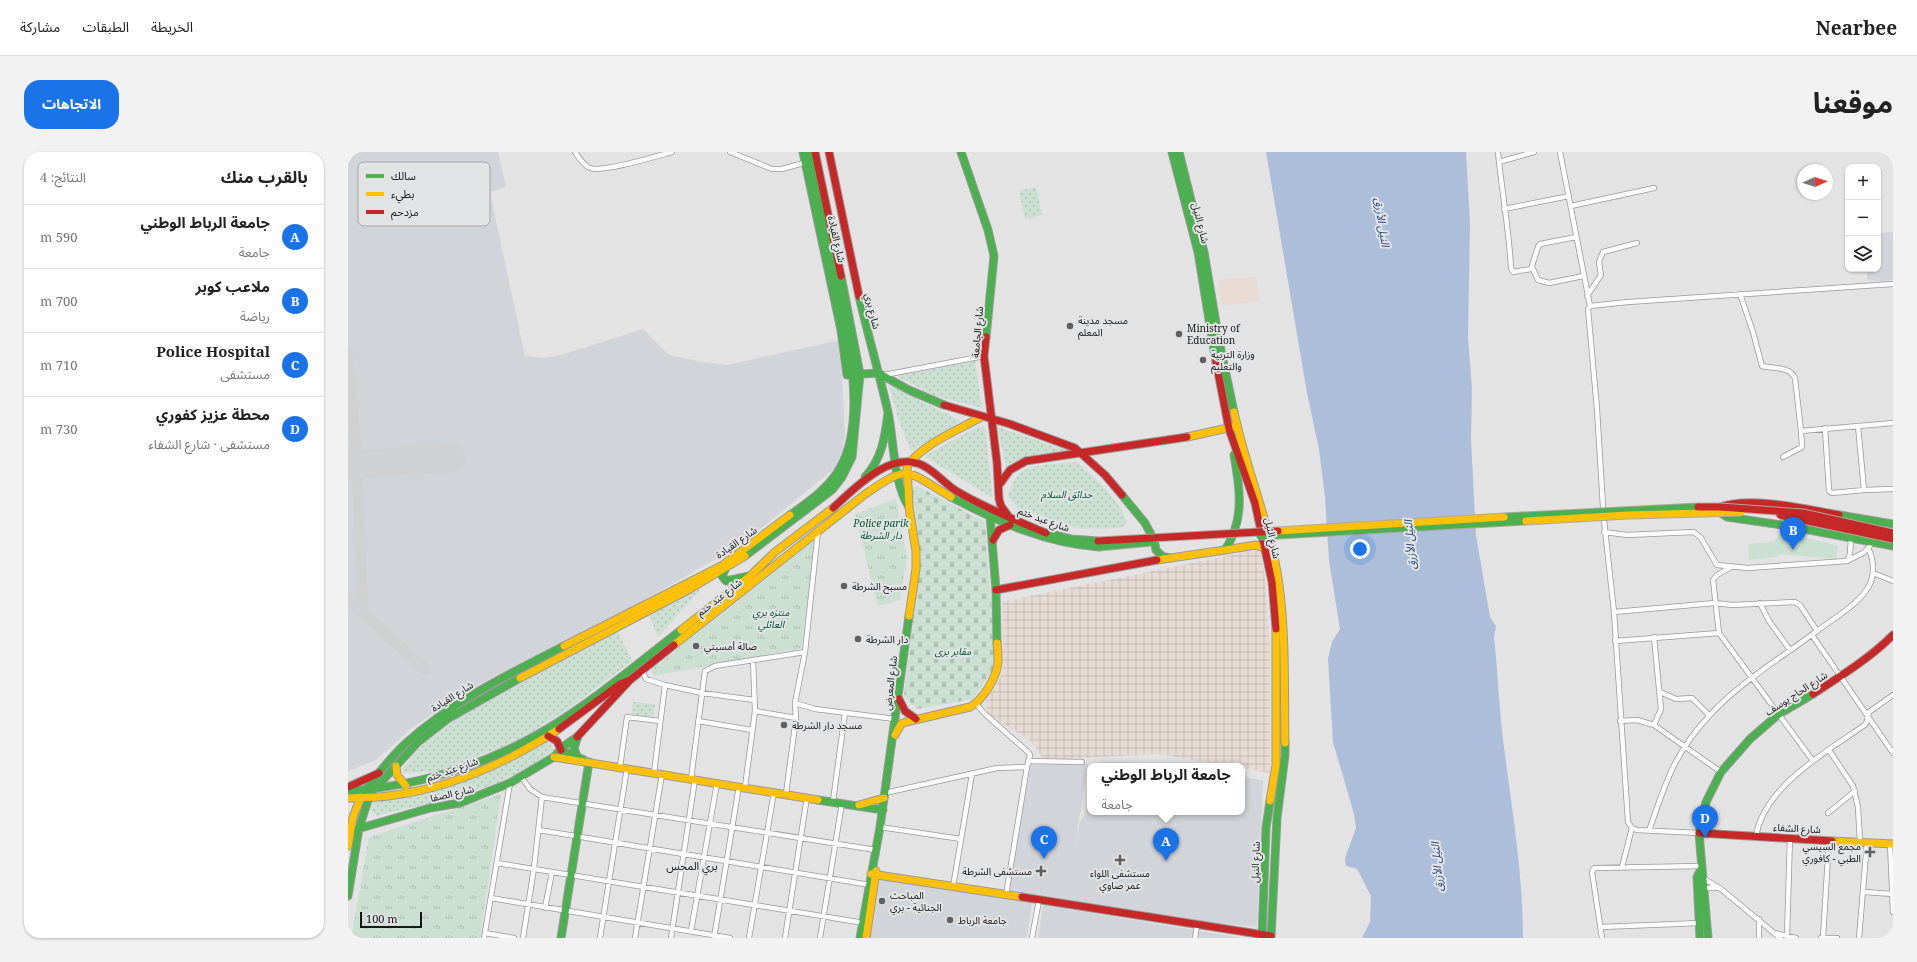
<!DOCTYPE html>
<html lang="ar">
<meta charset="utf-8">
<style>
:root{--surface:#fff;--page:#f2f2f2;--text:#222;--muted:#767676;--line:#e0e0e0;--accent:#1a73e8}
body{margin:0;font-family:"Noto Serif","Noto Sans Arabic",serif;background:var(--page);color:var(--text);direction:rtl}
.controls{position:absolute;right:12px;top:12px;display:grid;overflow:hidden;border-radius:8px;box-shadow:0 1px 3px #0004}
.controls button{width:36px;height:36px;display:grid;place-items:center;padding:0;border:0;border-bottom:1px solid var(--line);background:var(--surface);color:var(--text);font:20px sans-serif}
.compass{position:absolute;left:1449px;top:12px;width:36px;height:36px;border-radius:50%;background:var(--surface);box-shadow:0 1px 3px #0004;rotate:87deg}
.scale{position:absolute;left:12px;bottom:10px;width:62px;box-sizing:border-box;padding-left:4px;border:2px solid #181819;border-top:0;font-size:11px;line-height:14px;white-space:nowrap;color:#181819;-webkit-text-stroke:3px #e2e3e5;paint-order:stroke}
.you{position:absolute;left:1012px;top:397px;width:14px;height:14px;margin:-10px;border:3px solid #fff;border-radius:50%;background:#1a73e8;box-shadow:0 0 0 6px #1a73e833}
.badge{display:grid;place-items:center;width:26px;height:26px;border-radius:50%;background:var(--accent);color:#fff;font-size:13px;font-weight:700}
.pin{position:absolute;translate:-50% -33px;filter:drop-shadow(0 1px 2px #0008)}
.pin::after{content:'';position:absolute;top:21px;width:14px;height:12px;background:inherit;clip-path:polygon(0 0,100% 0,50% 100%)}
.popup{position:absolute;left:739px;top:611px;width:158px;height:52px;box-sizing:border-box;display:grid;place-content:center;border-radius:8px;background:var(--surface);filter:drop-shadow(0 1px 3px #0005);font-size:13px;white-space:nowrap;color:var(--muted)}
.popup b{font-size:15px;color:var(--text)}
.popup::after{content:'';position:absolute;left:50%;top:100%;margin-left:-8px;border:8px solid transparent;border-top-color:var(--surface)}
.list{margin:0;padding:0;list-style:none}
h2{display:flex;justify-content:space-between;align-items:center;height:52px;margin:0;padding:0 16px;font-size:17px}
h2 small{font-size:13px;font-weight:400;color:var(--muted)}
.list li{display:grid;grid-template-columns:26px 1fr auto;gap:12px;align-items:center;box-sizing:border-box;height:64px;padding:0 16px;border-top:1px solid var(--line)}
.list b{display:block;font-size:15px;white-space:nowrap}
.list p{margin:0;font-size:13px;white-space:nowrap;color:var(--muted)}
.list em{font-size:13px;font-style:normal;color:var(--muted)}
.icon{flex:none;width:22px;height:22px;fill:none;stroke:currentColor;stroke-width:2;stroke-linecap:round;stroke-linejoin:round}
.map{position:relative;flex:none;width:1545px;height:786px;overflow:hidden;direction:ltr;border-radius:16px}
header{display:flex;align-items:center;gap:24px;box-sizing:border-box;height:56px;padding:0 20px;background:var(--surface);border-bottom:1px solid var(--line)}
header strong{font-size:19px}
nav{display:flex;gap:22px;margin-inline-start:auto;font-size:14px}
.intro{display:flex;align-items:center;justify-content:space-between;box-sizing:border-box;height:96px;padding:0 24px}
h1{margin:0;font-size:28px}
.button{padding:10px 18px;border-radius:16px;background:var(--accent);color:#fff;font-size:14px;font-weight:700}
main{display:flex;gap:24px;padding:0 24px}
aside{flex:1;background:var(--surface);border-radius:16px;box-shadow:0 1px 3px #0004}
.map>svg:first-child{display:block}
.commercial{fill:#e7dbd4}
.industrial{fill:url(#industrial-grid)}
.built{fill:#d1d5d9}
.grass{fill:url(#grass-dots)}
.cemetery{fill:url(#cemetery-stones)}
.park{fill:url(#park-tufts)}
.pitch{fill:#cbdfd2}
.water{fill:#acbeda}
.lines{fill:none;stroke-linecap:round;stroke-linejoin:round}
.taxiway{stroke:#d0d1d2;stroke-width:11}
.runway{stroke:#d0d1d2;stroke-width:28}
.street-casing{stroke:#999;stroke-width:6}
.fast-casing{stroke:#999;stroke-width:9}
.slow-casing{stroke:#999;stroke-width:9}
.jam-casing{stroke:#999;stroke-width:9}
.street{stroke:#fbfbfb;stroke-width:4.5}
.fast{stroke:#4caf50;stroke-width:7}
.slow{stroke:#ffc107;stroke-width:7}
.jam{stroke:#c62828;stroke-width:7}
.fast-bridge-casing{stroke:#ada99e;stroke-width:9;stroke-linecap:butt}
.slow-bridge-casing{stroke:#ada99e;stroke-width:9;stroke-linecap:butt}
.jam-bridge-casing{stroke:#ada99e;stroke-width:9;stroke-linecap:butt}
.fast-bridge{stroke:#4caf50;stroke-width:7}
.slow-bridge{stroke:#ffc107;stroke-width:7}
.jam-bridge{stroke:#c62828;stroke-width:7}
.poi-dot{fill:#5f5f60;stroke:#e2e3e5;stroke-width:1.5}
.labels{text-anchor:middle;stroke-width:4;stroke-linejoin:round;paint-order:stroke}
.street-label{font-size:10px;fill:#181819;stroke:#e2e3e5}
.poi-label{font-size:10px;fill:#181819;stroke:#e2e3e5;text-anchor:start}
.park-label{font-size:10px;font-style:italic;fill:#035631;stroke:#e2e3e5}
.water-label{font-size:11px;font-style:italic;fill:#28497d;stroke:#e2e3e5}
.neighbourhood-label{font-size:11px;fill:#181819;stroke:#e2e3e5}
.key{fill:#e2e3e5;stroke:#a5a6a8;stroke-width:1}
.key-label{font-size:11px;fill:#181819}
</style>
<header>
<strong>Nearbee</strong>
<nav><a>الخريطة</a><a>الطبقات</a><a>مشاركة</a></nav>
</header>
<div class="intro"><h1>موقعنا</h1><a class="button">الاتجاهات</a></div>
<main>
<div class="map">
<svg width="1545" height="786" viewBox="0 0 1545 786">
<defs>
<pattern id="industrial-grid" width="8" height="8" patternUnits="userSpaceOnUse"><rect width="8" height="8" fill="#e7dbd5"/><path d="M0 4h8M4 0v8" fill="none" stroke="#c5bbb6"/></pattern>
<pattern id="grass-dots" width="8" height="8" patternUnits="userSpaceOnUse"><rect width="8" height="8" fill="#cbdfd2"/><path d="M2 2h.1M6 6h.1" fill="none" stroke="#aebfb4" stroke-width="1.8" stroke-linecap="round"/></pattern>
<pattern id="cemetery-stones" width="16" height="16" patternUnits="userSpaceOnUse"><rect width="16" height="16" fill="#cbdfd2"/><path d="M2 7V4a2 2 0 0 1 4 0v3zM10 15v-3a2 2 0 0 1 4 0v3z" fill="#aebfb4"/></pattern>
<pattern id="park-tufts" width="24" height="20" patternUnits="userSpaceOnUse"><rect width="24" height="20" fill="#cbdfd2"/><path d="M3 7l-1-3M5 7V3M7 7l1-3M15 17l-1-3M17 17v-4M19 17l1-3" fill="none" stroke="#aebfb4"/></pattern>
</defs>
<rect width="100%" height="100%" fill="#e3e3e4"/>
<path class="commercial" d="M908,125l2,25 -36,3 -4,-25z"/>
<path class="industrial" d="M912,397l5,30 5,74v120l-28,-5v-2h-14l-70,-12 -114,6 -13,-19 -43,-27 -3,-13 11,-16 7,-14 -1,-69z"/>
<path class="built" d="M0,0h150l8,35 -16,5 35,164 19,2 17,-3 82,-26 26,26 34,7 24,3 113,-25 5,94 -3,17 -6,16 -95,78 -120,68 -155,78 -54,37 -36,32 -28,11z
M1545,80v48l-12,2 -14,-3v-10h11v-36z
M755,610h24l59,4h-92z
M740,612l-13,81 5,-23 5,-8 5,-27v25h152v-36l21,5 -6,146 -48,-5 -201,-32 23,-125z
M530,726l154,24 -5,36h-159z
M695,753l199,33h-204z"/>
<path class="grass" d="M688,35l6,28 -17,4 -6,-28z
M627,209l7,47 -47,-12 -38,-20z
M541,233l72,36 -50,30 -13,-33z
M631,274l6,2 8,70 -69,-42z
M649,275l75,25 -50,7 -16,7z
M728,310c14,10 52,46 50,63l-7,3 -36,1 -65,-20 -10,-13c1,-8 9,-23 17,-26 14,-7 36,-6 51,-8z
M354,436l-44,49 -9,-22z
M270,480l14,29 -64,48 -38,24 -28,14 -64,25 -35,1 -1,-4 21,-25 45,-33z
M285,550l22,2 -2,14 -21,-3z
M199,589l8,9c-37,29 -80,43 -125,54 -18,4 -36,6 -53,12l-6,-4 -1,-7c15,-14 46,-11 65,-15 36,-9 81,-28 112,-49z"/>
<path class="cemetery" d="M569,334l68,36 11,143 -23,34 -56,10 -13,-13 17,-139 -9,-68z"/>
<path class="park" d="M548,347l11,58 -7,43 -22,6 -23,-92z
M468,387l-9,80 -6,29 -147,28 -3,-6z
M153,642l-21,144h-129l18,-101z"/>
<path class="pitch" d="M1431,383l33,4 26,7 -2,13 -56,-5 -3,3 -28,3 -1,-16 26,-2z"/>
<path class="water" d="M918,0h200l4,71 -2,115 4,51 -1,50 5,96 14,82 6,9 -2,11c4,36 5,73 10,110 8,63 19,127 19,191h-161l8,-16 1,-26 -14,-27 -11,-3 -1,-8 11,-30 -2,-14 -21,-72 -5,-83 4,-17 8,-13 -11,-69 -4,-63 -6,-48 -12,-56z"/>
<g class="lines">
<path class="taxiway" d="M0,202l9,110 6,150
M0,448l77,69"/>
<path class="runway" d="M0,313l103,-7"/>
<g class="street-casing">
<path id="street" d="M227,0c4,6 8,13 15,16 12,5 67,-12 82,-16
M382,0l42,17h10l25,-7
M1150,0l1,10 35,-10
M1212,0l30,154
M1151,10c4,35 10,70 12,106l2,4 18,-3 7,-22 2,-3 36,-7
M1223,54l83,-18
M1156,57l65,-13
M1184,115l6,13 11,3 34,-7
M1392,142l13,38 9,34c12,3 27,0 33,12l6,53
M1239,144l14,-21 -2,-13 4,-10 34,-9
M536,223l100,-19
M1510,274l6,64 29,-1
M1477,276l4,63 3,2 32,-3
M1435,305l19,-10 -1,-16 92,-8
M1255,355l-6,-98 -9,-100 2,-3 38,-4 265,-18
M1256,368l10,92 14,210 4,6 5,2 62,3
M1256,380l23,3 67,-3 7,6 16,27 31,3 99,-7 16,-8 7,-7
M1499,409l3,-7 1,-16
M1383,415l-14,8 -4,5 6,53 94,128
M1525,421l20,8
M1412,451l9,18 21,29
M1266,460l101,-9 17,2 63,-3 5,3 17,26
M1464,483l81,118
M1306,485l7,72 -7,16 67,47
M1267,489l104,-8
M294,518l4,9 19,6 37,8 52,7
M1312,540l16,7 16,-1 17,17
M447,551l20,6 80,10
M407,559l41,7
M350,569l54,9
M1272,569l17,-1 17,5
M1481,598l24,36 5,21 2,35
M680,609l54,1
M272,615l7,-50 33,4
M306,621l11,-88
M173,625l9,12 12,8 334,53
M343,627l14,-108 10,-5 90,-14
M397,635l10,-76 -2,-51
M537,641l112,-25 30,-1 3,-12 -2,-3 -43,-38 -9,-10
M438,642l10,-76 -1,-15 10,-51 13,-121
M485,649l12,-88
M1480,661l27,-22
M532,675l81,12
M191,678l331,55
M1301,679c16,-47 25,-78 61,-116 30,-33 71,-57 107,-84 17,-13 41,-26 52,-45 6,-12 5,-27 -1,-38
M1408,684c8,-50 72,-85 110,-112l3,-12 24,-17
M1542,691l3,69
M149,711l367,60
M1274,715l10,-39
M1353,725l20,12 59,49
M605,735l19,-113
M1355,736h16
M1516,740l29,2
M658,743l21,-128
M143,746l239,40
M197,756l7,-36
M1411,767v19
M1253,775l99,-4
M343,779l26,-148
M137,781l29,5
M1427,781l21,5
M1439,784l3,-99
M1475,785l6,-97
M136,786l26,-155
M175,786l11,-70 8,-71
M252,786l27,-170
M287,786l27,-164
M323,786l24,-159
M366,786l25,-152
M401,786l25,-146
M437,786l22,-141
M472,786l22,-135
M684,786l7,-38
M847,786l2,-13
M1254,786l-10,-66 2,-4 107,-2
M1473,786h16
M1511,786l8,-96"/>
</g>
<g class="fast-casing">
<path id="fast" d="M455,0l38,178 6,45 31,-2 31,17 35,15
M613,0l27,78 6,26 -8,81
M824,0l26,100 18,110
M831,0l25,100 15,89 15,71
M511,144c9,39 20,77 29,116 6,28 5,71 21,95
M517,325c17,-18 20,-40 23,-64
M774,343l23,28 9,17 2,10 6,6 8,2
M603,345c48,25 94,46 148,50
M1373,361l6,4 62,9 104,20
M442,363c18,-13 39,-27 50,-47 30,-52 4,-151 -8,-206 -8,-37 -16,-73 -24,-110
M1491,363l54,9
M642,364l6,74 1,53
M698,381l25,6 27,2
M877,398c20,-30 15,-62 9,-95
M397,404l87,-66 10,-13 10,-20 8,-83 -19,-98
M377,418l-3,6 4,5 23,-5
M213,598l23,10
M229,604l-3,-8 4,-12
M0,639c84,-6 158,-32 227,-80 37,-25 71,-54 106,-81
M24,640l46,-50 31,-24 71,-40
M15,641c13,-17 26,-34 42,-49 46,-42 104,-70 159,-98
M470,648l65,10
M6,678l76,-22 30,-5 50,-20 44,-26 10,-11 13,-9
M0,744l11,-68 10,-31
M213,786l28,-176
M512,786l20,-111 29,-211
M914,786l4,-110 4,-27
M923,786l6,-120 8,-63v-12
M1352,786l-3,-61 4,-8
M1360,786l-9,-105 7,-31 15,-30 29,-33 29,-25 34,-20"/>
</g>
<g class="slow-casing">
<path id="slow" d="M886,260c12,58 37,113 45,173 7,52 5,105 6,158
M839,285l50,-11
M877,398l31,-5 8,3
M809,408l68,-10
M561,464l7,-47v-18l-7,-44 -2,-41c17,-23 50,-35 74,-49
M333,478l69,-54 25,-24 58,-44
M326,493l190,-150c47,-33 42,-24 87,2
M216,494l159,-81 67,-50
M172,526l170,-89 55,-33
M547,583l6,-11 5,-2 64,-15c13,-7 27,-30 28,-45 0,-6 0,-12 -1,-19
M206,605l264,43
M48,614l1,9 9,11
M0,646c13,-1 27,0 40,-2 60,-7 120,-34 171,-67
M922,649l6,-36v-136
M511,653l25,-7
M1484,689l61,3
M0,694l5,-29 8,-20
M523,722l151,23
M518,786l10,-67"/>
</g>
<g class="jam-casing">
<path id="jam" d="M467,0l26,124
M481,0l30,144
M638,185l-2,19 13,107 2,36 2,7 8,11
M868,210l13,67 26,74 17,79 4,47
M596,253l66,19 65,24 30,27 17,20
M651,333l11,-15 16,-9 161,-24
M1372,355c32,-11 85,2 119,8
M485,356c22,-20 58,-59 91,-42 13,7 22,19 34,26 27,16 59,29 88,41
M645,388l6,-10 11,-5
M648,438l161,-30
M1465,542c28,-18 57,-36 80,-59
M551,547l6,12 11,8
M211,577l61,-45 10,-4 44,-35
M200,584l9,5 4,9
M229,585l53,-57
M0,635l31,-14
M1351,681l133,8
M674,745l249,39"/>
</g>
<use href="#street" class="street"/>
<use href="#fast" class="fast"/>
<use href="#slow" class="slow"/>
<use href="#jam" class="jam"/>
<g class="fast-bridge-casing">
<path id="fast-bridge" d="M1156,365l194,-10
M912,384l266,-15
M751,395l53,-5"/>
</g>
<g class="slow-bridge-casing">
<path id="slow-bridge" d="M1178,369l102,-6 113,-3
M930,379l226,-14"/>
</g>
<g class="jam-bridge-casing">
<path id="jam-bridge" d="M1350,355h22l83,6 90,20
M1432,363l113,24
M750,389l180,-10"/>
</g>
<use href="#fast-bridge" class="fast-bridge"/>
<use href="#slow-bridge" class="slow-bridge"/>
<use href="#jam-bridge" class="jam-bridge"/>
</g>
<g class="poi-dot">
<circle cx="722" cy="174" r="4"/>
<circle cx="831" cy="182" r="4"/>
<circle cx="855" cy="208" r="4"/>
<circle cx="496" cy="434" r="4"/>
<circle cx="510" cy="487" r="4"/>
<circle cx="348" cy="494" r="4"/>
<circle cx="436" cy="573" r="4"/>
<path d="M1520 694h4v4h4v4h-4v4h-4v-4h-4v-4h4z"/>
<path d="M770 702h4v4h4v4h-4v4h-4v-4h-4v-4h4z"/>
<path d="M691 713h4v4h4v4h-4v4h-4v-4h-4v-4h4z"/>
<circle cx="534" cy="749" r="4"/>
<circle cx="602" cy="768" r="4"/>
</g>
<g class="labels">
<g class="street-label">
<text transform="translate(853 71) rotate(76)" y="4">شارع النيل</text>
<text transform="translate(489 87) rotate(77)" y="4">شارع القيادة</text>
<text transform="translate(525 159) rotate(77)" y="4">شارع بري</text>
<text transform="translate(629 180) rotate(-85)" y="4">شارع الجامعة</text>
<text transform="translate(696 367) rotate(20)" y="4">شارع عبد ختم</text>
<text transform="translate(925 386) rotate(78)" y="4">شارع النيل</text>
<text transform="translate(388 390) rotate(-35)" y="4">شارع القيادة</text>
<text transform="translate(371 445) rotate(-38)" y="4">شارع عبد ختم</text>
<text transform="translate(542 531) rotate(-83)" y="4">شارع المعرض</text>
<text transform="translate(1448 541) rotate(-33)" y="4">شارع الحاج يوسف</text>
<text transform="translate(104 544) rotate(-32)" y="4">شارع القيادة</text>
<text transform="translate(104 617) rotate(-19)" y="4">شارع عبد ختم</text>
<text transform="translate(104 641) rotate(-13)" y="4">شارع الصفا</text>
<text transform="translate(1449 676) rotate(3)" y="4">شارع الشفاء</text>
<text transform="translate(907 710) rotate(-88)" y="4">شارع النيل</text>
</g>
<g class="poi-label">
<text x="730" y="172">مسجد مدينة<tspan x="730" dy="12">المعلم</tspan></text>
<text x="839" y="180">Ministry of<tspan x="839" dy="12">Education</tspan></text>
<text x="863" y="206">وزارة التربية<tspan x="863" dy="12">والتعليم</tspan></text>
<text x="504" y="438">مسبح الشرطة</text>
<text x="518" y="491">دار الشرطة</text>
<text x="356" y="498">صالة أمسيتي</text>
<text x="444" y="577">مسجد دار الشرطة</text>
<text x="1513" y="698" text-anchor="end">مجمع السيسي<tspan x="1513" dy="12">الطبي - كافوري</tspan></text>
<text x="684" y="723" text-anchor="end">مستشفى الشرطة</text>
<text x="772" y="725" text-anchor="middle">مستشفى اللواء<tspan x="772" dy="12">عمر صاوي</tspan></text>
<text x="542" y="747">المباحث<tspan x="542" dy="12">الجنائية - بري</tspan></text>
<text x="610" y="772">جامعة الرباط</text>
</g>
<g class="park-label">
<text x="719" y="346">حدائق السلام</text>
<text x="533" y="375">Police parik<tspan x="533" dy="12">دار الشرطة</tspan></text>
<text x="423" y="464">منتزه بري<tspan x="423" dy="12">العائلي</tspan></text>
<text x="605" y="503">مقابر برى</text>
</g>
<g class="water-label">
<text transform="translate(1034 70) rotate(81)" y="4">النيل الأزرق</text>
<text transform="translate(1062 393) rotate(-95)" y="4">النيل الأزرق</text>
<text transform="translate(1089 715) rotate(-95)" y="4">النيل الأزرق</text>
</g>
<g class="neighbourhood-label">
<text x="344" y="718">بري المحس</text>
</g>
</g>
<rect x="10" y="10" width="132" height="64" rx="6" class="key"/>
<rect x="18" y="22" width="18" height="4" fill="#4caf50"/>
<rect x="18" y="40" width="18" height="4" fill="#ffc107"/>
<rect x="18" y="58" width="18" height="4" fill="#c62828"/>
<g class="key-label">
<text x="43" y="28">سالك</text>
<text x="43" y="46">بطيء</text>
<text x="43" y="64">مزدحم</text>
</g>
</svg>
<div class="controls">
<button>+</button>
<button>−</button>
<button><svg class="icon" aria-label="layers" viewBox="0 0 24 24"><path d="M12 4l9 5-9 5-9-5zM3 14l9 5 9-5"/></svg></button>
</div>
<svg class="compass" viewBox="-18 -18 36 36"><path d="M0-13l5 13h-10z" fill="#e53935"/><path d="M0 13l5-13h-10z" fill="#767676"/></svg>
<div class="scale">100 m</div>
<div class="you"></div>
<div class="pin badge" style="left:818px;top:709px">A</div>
<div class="popup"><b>جامعة الرباط الوطني</b>جامعة</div>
<div class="pin badge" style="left:1445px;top:398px">B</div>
<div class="pin badge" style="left:696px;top:707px">C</div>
<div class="pin badge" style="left:1357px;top:686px">D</div>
</div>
<aside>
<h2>بالقرب منك<small>النتائج: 4</small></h2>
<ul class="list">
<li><span class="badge">A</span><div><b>جامعة الرباط الوطني</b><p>جامعة</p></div><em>590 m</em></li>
<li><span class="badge">B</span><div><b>ملاعب كوبر</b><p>رياضة</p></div><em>700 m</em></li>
<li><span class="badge">C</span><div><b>Police Hospital</b><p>مستشفى</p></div><em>710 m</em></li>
<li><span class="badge">D</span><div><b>محطة عزيز كفوري</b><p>مستشفى · شارع الشفاء</p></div><em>730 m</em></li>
</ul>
</aside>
</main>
